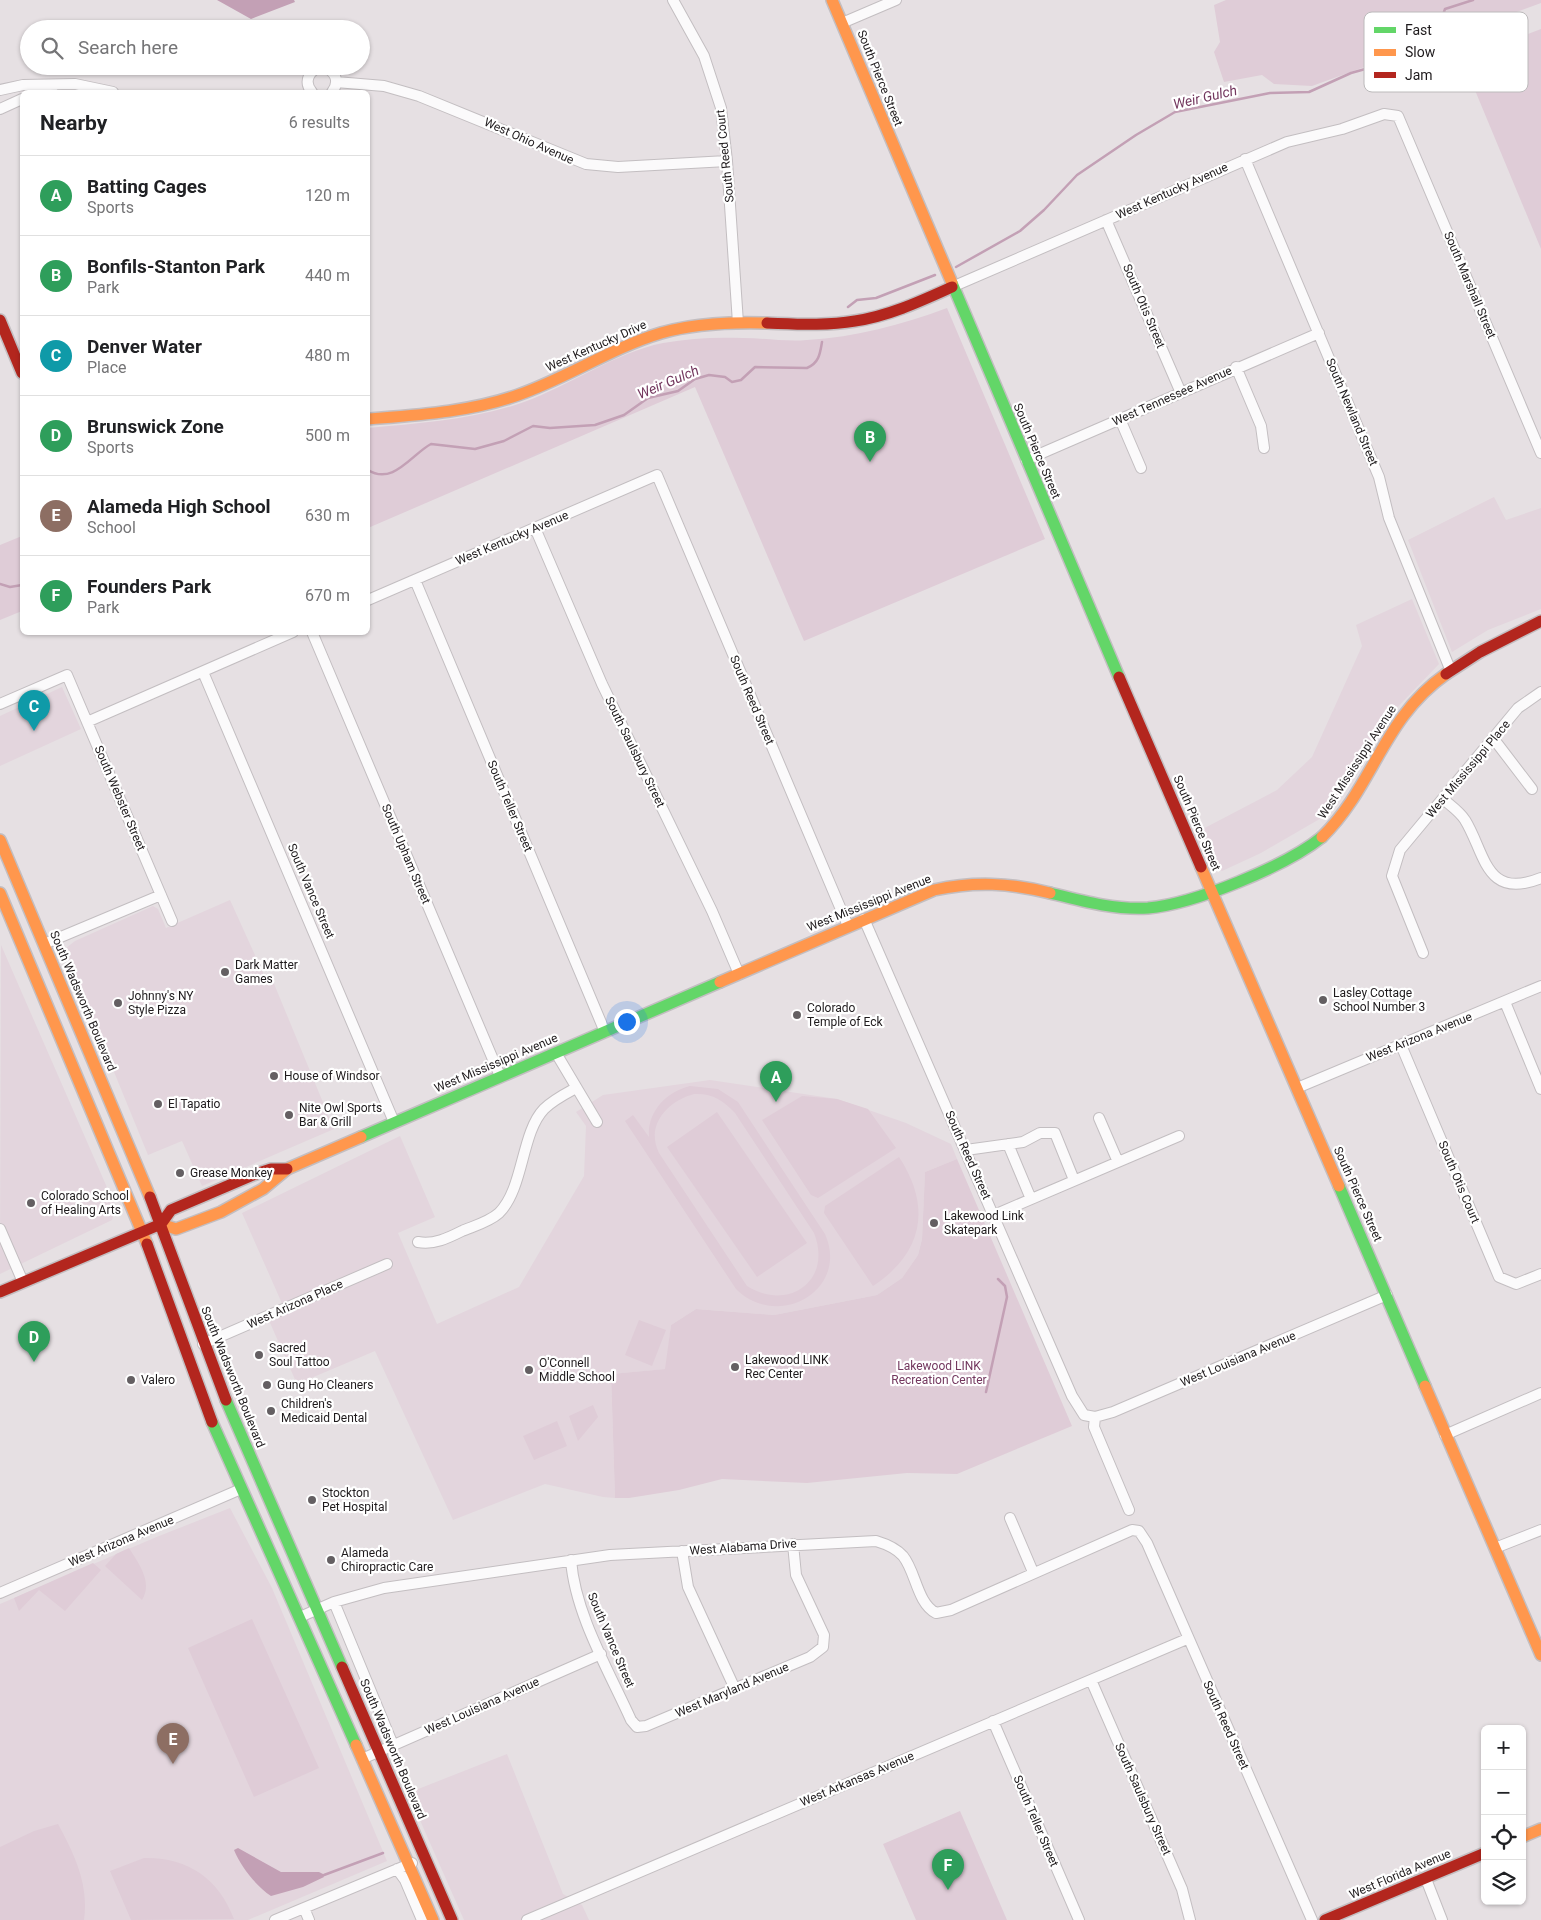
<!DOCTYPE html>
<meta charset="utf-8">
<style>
:root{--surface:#fff;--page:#f2f2f2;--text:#202124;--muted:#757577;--line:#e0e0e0;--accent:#645f62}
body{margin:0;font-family:Roboto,sans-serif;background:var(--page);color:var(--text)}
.controls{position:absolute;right:15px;bottom:15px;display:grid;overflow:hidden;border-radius:8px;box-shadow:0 1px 4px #0004}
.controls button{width:45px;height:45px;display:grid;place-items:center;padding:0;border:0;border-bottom:1px solid var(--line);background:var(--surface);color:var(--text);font:25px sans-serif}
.you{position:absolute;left:626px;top:1021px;width:18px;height:18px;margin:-12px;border:4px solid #fff;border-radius:50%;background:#1a73e8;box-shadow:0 0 0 8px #1a73e833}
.badge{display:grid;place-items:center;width:32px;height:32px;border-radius:50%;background:var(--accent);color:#fff;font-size:16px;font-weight:700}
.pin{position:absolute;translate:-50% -41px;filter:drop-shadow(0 1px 2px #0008)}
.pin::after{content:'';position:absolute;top:26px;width:18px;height:15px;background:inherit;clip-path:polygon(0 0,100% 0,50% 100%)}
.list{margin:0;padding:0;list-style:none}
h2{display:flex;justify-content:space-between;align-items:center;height:65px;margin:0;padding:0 20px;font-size:21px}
h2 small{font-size:16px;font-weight:400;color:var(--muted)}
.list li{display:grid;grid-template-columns:32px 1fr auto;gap:15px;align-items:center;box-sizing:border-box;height:80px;padding:0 20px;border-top:1px solid var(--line)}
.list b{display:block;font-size:19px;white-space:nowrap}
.list p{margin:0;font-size:16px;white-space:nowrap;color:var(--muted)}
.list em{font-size:16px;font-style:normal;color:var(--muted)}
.icon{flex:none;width:28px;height:28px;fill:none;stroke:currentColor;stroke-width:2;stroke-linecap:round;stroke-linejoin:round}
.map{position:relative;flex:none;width:1541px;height:1920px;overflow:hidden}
.search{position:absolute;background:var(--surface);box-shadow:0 1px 4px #0004;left:20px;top:20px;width:350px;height:55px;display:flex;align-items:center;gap:12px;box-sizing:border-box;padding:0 18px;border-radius:28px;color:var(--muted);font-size:19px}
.panel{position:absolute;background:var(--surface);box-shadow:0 1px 4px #0004;left:20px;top:90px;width:350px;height:545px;border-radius:8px}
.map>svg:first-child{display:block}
.built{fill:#e3d5dd}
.green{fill:#dfccd7;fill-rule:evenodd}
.water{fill:#c3a0b5}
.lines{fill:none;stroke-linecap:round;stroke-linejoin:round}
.stream{stroke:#c3a0b5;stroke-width:2.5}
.street-casing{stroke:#c3bec1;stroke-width:12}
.fast-casing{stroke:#c3bec1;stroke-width:14}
.slow-casing{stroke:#c3bec1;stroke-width:14}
.jam-casing{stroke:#c3bec1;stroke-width:14}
.street{stroke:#fbfafb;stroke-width:10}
.fast{stroke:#63d668;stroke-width:11}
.slow{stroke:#ff974d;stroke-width:11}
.jam{stroke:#b3261e;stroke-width:11}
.poi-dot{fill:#645f62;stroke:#fff;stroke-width:2}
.labels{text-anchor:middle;stroke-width:4.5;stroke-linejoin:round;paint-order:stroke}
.street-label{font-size:12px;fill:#1e1a1c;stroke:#fff}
.poi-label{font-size:12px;fill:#1e1a1c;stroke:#fff;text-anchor:start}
.park-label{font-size:12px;fill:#73375e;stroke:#fff}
.water-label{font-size:14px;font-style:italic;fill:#73375e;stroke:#fff}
.key{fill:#fff;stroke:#bcbabb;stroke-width:1}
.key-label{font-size:14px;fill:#1e1a1c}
</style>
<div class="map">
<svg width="1541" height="1920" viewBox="0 0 1541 1920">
<rect width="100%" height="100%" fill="#e6e0e3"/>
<path class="built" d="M1494,497l12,23 35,-12v101l-53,21 -36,22 -44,-112z
M1412,599l27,65 -49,51 -60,98 -69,40 -39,18 -12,-5 -13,-34 80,-42 35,-33 50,-111 -6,-21z
M62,687l19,42 -81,37v-50z
M230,900l34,75 6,-1 64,155 -132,57 -20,-45 -34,14 -83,-203 1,-4 9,-7 78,-35 5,3 8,19z
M1,945l115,263 -4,12 -112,54z
M710,1080l127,19 69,24 45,21 6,15 -32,13 -3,67 -4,16 -16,23 -25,17 -103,20 -78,-6 -25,16 -5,44 -55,5 4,124 -12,-1 -58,-13 -92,36 -78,-169 -78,33 -30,-68 17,-8 -42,-95 158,-77 35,81 -37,16 39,91 82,-37 65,-111 2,-50 -10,-14 27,-17z
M230,1508l42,80 115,273 -139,59h-248v-316l154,-66z
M507,1754l56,140 19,11 7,15h-125l-56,-127z"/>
<path class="green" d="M1226,0h315v3l-229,83 -38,-2 -12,-9 -38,7 -10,-30 6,-10 -6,-37z
M1541,29v220l-79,-190z
M947,308l98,231 -241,102 -109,-254 -327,141v-100c53,-5 105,-8 156,-26 47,-17 90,-49 139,-59 27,-5 53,-6 80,-5 21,0 43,4 64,2 49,-3 94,-15 140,-32z
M22,536v75l-22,9v-75z
M690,1086l28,3 20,13 87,132c25,56 -47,97 -89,55l-111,-168 8,-6 16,22c-2,-25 17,-45 41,-51zM694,1094c18,-1 29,6 41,19l79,120c19,48 -26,79 -67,53l-88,-133c-14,-28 9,-52 35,-59z
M802,1096l35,3 31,10 28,39 -78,50 -7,-3 -49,-75z
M717,1112l90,131 -50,34 -90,-130z
M899,1157c33,50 24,96 -26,129l-49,-73 1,-7z
M957,1159l115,267 -115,48 -50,-1 -100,10 -85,-4 -43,11 -50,8h-14l-4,-124 54,-5 6,-44 25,-16 78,6 103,-20 25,-17 16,-23 4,-16 3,-67z
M639,1320l27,10 -14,36 -27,-11z
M593,1405l5,12 -20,24 -9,-25z
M557,1421l10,25 -33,14 -11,-24z
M129,1548c10,16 24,34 13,52l-37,-34 11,-12z
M93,1563l8,7 -36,41 -26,-21 -20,21 -5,-13z
M252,1619l67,149 -65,29 -66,-149z
M960,1811l47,109h-91l-33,-76z
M58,1824c17,31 31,61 26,96h-84v-73l34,-16z
M144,1858c44,-1 75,21 90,61l-103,1 -21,-49z"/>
<path class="water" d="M217,0h77l1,2 -44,17z
M238,1848l43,24h38l4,2 1,3 -21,10 -32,9c-15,-10 -30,-29 -37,-46z"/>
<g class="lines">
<path class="stream" d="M956,267l64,-36 24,-21 33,-35 59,-40 39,-23 95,-19 39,-1 42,-19 57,-16 26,-16 11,-32 28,-9
M848,307l9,-7 19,-2 59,-23
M368,470c25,16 44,-16 63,-26l44,5 29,-8 29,-15 17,2 45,-3 29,-10 24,-17 30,-7 17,-12 14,-4 16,2 7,5 9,-2 14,-13 52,1c12,-5 13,-14 15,-26
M0,584l10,3 12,-2
M986,1392l21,-95 -2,-11 -7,-7
M324,1875l59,-22"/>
<g class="street-casing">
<path id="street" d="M673,0l31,56 17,52 6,53 11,162
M842,23l54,-23
M336,82l48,4 35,10 167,68 32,3 109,-6
M0,90l23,-5 52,-1 38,8
M39,92l15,-6
M312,92c-9,-10 -3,-23 10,-25 14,3 18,15 10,25
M0,109l22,-10
M1245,159l134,318 10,41 61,151
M1106,220l75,173
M952,287l335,-145 55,-13 42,-15 14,2 143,337
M1236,367l25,59 3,22
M1120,419l21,49
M1026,460l293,-127
M535,528l67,156 110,227 27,63
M415,580l190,452
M368,600l289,-125 191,451
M312,632l188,444
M203,672l191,450
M0,704l67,-29 105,246
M87,722l206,-90
M1493,738l39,51
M1443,799c8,7 16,12 22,21 20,32 20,81 76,58
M864,919l208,477 12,19 11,2 18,-5 274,-117
M44,944l117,-49
M1423,953l-31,-77 8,-26 118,-142 23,-16
M1505,1002l36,87
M1401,1045l98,232 17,7 25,-10
M556,1053l41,69
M1297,1088l244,-102
M1008,1144l23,55
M966,1150l57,-8 17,-9h15l19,47
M1118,1162l61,-26
M994,1215l124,-53 -19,-44
M0,1229l23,53
M418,1242c16,3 30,-4 44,-11 12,-5 27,-9 37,-18 25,-25 22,-80 45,-104 9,-9 21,-15 32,-21
M203,1344l184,-80
M1095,1417l-1,10 35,83
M1445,1435l96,-42
M1010,1518l23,54
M1495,1548l46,-18
M682,1551l6,36 47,102
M571,1560c4,54 38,111 60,160l6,7 9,-1 164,-69 13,-10 1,-12 -28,-60 -3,-31
M0,1593l241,-104
M334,1602l59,143
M300,1617l34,-15 50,-14 226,-33 266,-14c10,3 20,7 27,15 13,16 14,47 33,57l15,-3 181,-80 7,1 8,12 165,377
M1091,1680l91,209 8,31
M993,1721l86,199
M362,1759l239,-105
M397,1869l8,11 17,40
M1426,1879l16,41
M304,1908l5,12
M275,1920l137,-57
M527,1920l660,-281"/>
</g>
<g class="fast-casing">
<path id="fast" d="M952,283l167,394
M1050,893c32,8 65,17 98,15 46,-4 138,-42 174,-71
M361,1137l359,-155
M1339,1186l86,200
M226,1400l116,267
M212,1422l144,323"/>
</g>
<g class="slow-casing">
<path id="slow" d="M832,0l120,283
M368,419c50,-4 102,-7 150,-24 49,-17 93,-47 143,-62 34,-10 70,-11 106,-10
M1322,837c52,-51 60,-118 124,-163
M0,840l150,357
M1201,867l138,319
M0,893l147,351
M720,982l214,-92c41,-9 76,-7 116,3
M161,1224l15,5 45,-17 42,-23 24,-20 74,-32
M1425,1386l116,269
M356,1745l77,175
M1522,1837l19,-8"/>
</g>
<g class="jam-casing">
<path id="jam" d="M0,320l22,53
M767,323c29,1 59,3 88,-2 34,-5 66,-20 97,-34
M1446,674l34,-22 61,-31
M1119,677l82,190
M150,1197l76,203
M147,1244l65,178
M0,1292l161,-68 10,-14 82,-35 18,-6h16
M342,1667l110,253
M1325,1920l160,-67"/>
</g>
<use href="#street" class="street"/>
<use href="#fast" class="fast"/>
<use href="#slow" class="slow"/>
<use href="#jam" class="jam"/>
</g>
<g class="poi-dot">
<circle cx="225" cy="972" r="5"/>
<circle cx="1323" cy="1000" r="5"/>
<circle cx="118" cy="1003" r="5"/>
<circle cx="797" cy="1015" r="5"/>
<circle cx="274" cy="1076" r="5"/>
<circle cx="158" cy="1104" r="5"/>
<circle cx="289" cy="1115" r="5"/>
<circle cx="180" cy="1173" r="5"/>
<circle cx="31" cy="1203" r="5"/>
<circle cx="934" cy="1223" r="5"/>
<circle cx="259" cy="1355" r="5"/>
<circle cx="735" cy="1367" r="5"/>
<circle cx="529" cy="1370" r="5"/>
<circle cx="131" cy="1380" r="5"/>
<circle cx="267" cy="1385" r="5"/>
<circle cx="271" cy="1411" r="5"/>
<circle cx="312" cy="1500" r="5"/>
<circle cx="331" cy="1560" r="5"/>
</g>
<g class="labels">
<g class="street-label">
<text transform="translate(880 78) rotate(68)" y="4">South Pierce Street</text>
<text transform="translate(529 141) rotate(24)" y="4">West Ohio Avenue</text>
<text transform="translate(725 156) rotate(-96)" y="4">South Reed Court</text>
<text transform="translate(1172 191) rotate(-24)" y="4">West Kentucky Avenue</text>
<text transform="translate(1470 285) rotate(67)" y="4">South Marshall Street</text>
<text transform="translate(1144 306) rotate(67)" y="4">South Otis Street</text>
<text transform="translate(596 346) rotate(-24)" y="4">West Kentucky Drive</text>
<text transform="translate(1172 396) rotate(-24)" y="4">West Tennessee Avenue</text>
<text transform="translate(1352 412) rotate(67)" y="4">South Newland Street</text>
<text transform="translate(1037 451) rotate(67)" y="4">South Pierce Street</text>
<text transform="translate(512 538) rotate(-23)" y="4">West Kentucky Avenue</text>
<text transform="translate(752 700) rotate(67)" y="4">South Reed Street</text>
<text transform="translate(635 752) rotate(64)" y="4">South Saulsbury Street</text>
<text transform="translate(1357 762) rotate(-57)" y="4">West Mississippi Avenue</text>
<text transform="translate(1468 769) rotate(-50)" y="4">West Mississippi Place</text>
<text transform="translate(120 798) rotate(67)" y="4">South Webster Street</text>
<text transform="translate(510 806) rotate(67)" y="4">South Teller Street</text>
<text transform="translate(1197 823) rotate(67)" y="4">South Pierce Street</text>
<text transform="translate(406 854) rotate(67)" y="4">South Upham Street</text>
<text transform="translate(311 891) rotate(67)" y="4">South Vance Street</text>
<text transform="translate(869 903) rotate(-22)" y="4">West Mississippi Avenue</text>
<text transform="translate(83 1001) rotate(67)" y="4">South Wadsworth Boulevard</text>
<text transform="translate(1419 1037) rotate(-22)" y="4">West Arizona Avenue</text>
<text transform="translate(496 1063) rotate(-23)" y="4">West Mississippi Avenue</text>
<text transform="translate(968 1155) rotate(66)" y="4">South Reed Street</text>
<text transform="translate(1459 1182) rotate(67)" y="4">South Otis Court</text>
<text transform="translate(1358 1194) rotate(66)" y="4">South Pierce Street</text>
<text transform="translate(295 1304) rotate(-24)" y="4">West Arizona Place</text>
<text transform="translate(1238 1359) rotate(-23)" y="4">West Louisiana Avenue</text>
<text transform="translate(233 1377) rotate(68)" y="4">South Wadsworth Boulevard</text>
<text transform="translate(121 1541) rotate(-23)" y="4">West Arizona Avenue</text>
<text transform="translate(743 1547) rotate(-4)" y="4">West Alabama Drive</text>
<text transform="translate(611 1640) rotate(67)" y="4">South Vance Street</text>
<text transform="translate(732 1690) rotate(-23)" y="4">West Maryland Avenue</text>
<text transform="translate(482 1706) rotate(-24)" y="4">West Louisiana Avenue</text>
<text transform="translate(1226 1725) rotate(66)" y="4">South Reed Street</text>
<text transform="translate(393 1749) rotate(67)" y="4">South Wadsworth Boulevard</text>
<text transform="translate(857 1779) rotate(-23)" y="4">West Arkansas Avenue</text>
<text transform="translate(1143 1799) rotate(66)" y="4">South Saulsbury Street</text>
<text transform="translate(1036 1821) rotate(67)" y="4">South Teller Street</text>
<text transform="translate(1400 1874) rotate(-23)" y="4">West Florida Avenue</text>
</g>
<g class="poi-label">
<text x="235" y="969">Dark Matter<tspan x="235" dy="14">Games</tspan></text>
<text x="1333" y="997">Lasley Cottage<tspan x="1333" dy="14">School Number 3</tspan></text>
<text x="128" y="1000">Johnny's NY<tspan x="128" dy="14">Style Pizza</tspan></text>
<text x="807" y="1012">Colorado<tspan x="807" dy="14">Temple of Eck</tspan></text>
<text x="284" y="1080">House of Windsor</text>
<text x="168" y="1108">El Tapatio</text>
<text x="299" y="1112">Nite Owl Sports<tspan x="299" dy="14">Bar &amp; Grill</tspan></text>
<text x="190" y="1177">Grease Monkey</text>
<text x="41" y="1200">Colorado School<tspan x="41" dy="14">of Healing Arts</tspan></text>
<text x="944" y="1220">Lakewood Link<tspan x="944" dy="14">Skatepark</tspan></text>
<text x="269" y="1352">Sacred<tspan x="269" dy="14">Soul Tattoo</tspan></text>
<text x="745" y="1364">Lakewood LINK<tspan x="745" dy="14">Rec Center</tspan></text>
<text x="539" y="1367">O'Connell<tspan x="539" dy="14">Middle School</tspan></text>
<text x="141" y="1384">Valero</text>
<text x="277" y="1389">Gung Ho Cleaners</text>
<text x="281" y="1408">Children's<tspan x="281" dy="14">Medicaid Dental</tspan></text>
<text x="322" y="1497">Stockton<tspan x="322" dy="14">Pet Hospital</tspan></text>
<text x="341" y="1557">Alameda<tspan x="341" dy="14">Chiropractic Care</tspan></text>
</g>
<g class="park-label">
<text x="939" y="1370">Lakewood LINK<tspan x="939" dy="14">Recreation Center</tspan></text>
</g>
<g class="water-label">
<text transform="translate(1205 97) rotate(-13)" y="5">Weir Gulch</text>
<text transform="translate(668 382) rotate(-23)" y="5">Weir Gulch</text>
</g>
</g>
<rect x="1364" y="12" width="164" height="80" rx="8" class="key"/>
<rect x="1374" y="27" width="22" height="6" fill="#63d668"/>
<rect x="1374" y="49" width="22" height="7" fill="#ff974d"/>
<rect x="1374" y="72" width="22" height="6" fill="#b3261e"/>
<g class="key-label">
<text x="1405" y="35">Fast</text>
<text x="1405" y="57">Slow</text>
<text x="1405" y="80">Jam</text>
</g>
</svg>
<div class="controls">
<button>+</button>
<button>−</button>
<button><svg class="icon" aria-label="locate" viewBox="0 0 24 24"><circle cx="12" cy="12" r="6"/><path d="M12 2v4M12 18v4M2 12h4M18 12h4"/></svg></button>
<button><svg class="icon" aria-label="layers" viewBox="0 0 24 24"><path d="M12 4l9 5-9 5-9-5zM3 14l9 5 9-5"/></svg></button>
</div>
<div class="you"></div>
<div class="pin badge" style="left:776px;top:1102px;background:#2e9e5b">A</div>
<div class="pin badge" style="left:870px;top:462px;background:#2e9e5b">B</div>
<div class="pin badge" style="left:34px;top:731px;background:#0f9aa8">C</div>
<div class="pin badge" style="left:34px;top:1362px;background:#2e9e5b">D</div>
<div class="pin badge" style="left:173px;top:1764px;background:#8d6e63">E</div>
<div class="pin badge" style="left:948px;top:1890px;background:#2e9e5b">F</div>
<div class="search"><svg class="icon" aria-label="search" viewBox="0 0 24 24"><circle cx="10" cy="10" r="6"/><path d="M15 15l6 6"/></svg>Search here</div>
<section class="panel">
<h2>Nearby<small>6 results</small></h2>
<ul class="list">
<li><span class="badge" style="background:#2e9e5b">A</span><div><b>Batting Cages</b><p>Sports</p></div><em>120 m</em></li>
<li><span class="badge" style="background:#2e9e5b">B</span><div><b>Bonfils-Stanton Park</b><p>Park</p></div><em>440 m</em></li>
<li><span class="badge" style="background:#0f9aa8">C</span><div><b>Denver Water</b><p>Place</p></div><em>480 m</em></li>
<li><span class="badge" style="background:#2e9e5b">D</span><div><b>Brunswick Zone</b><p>Sports</p></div><em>500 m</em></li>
<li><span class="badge" style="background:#8d6e63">E</span><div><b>Alameda High School</b><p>School</p></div><em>630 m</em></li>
<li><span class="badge" style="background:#2e9e5b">F</span><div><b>Founders Park</b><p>Park</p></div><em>670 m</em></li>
</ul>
</section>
</div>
